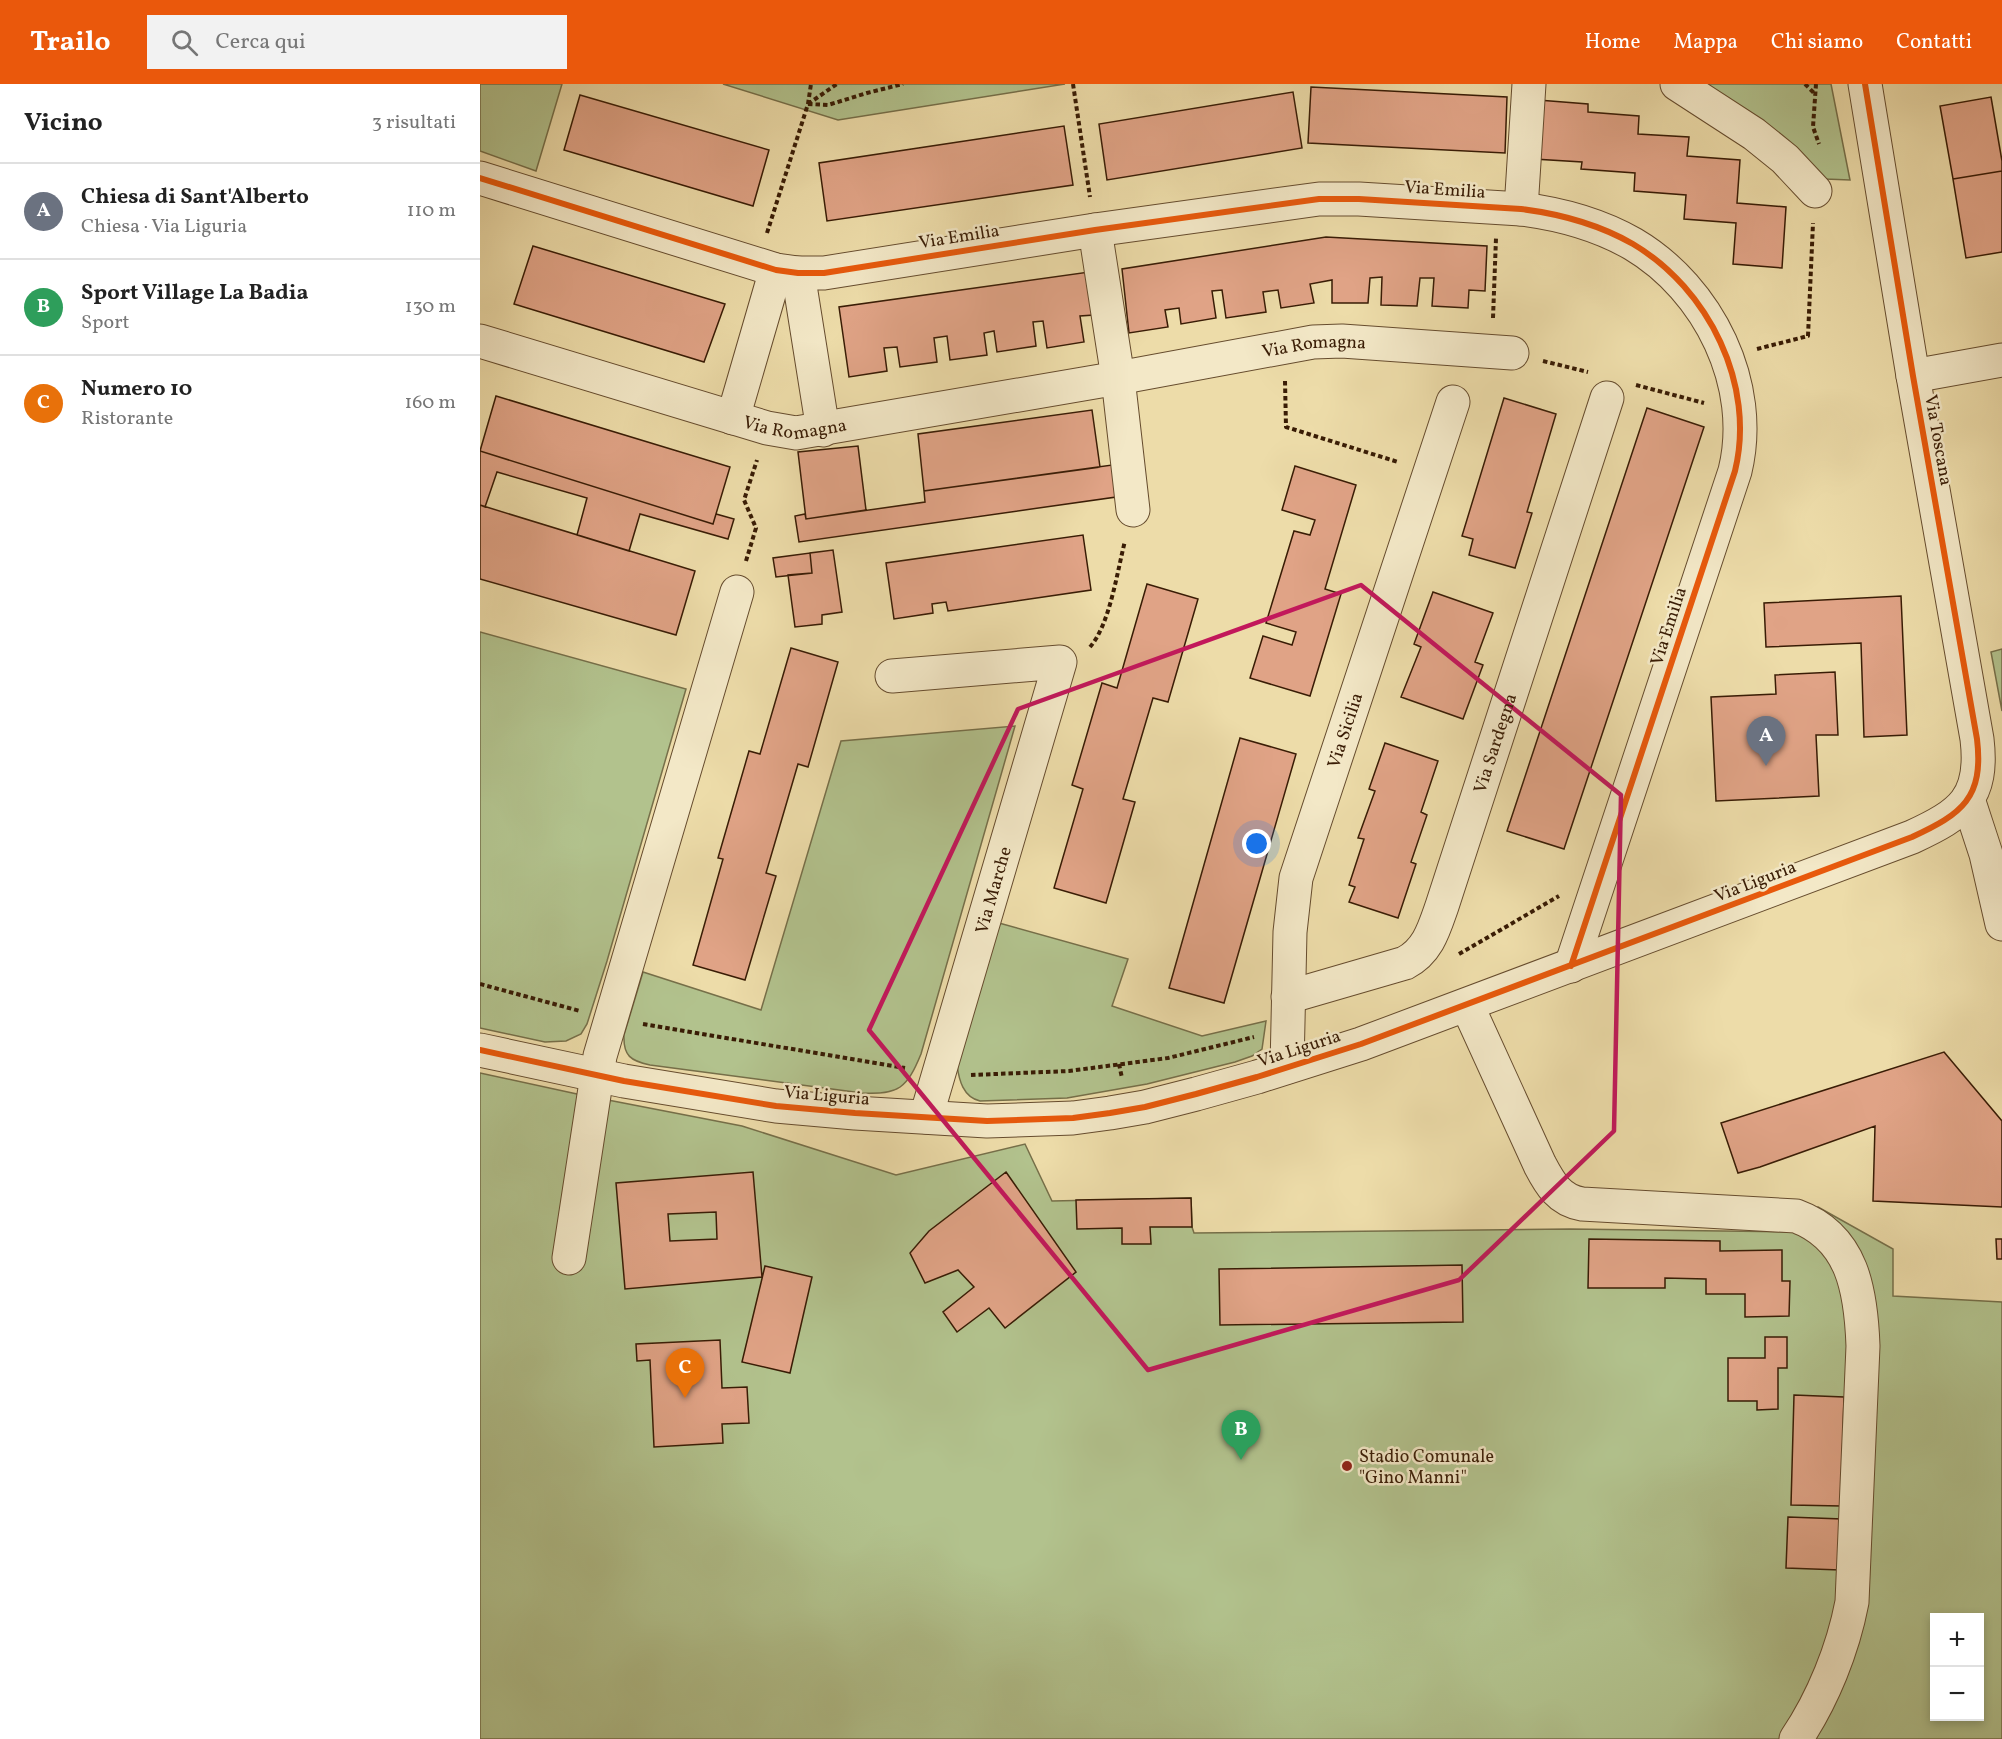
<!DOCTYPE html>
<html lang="it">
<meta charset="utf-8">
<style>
:root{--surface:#fff;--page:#f2f2f2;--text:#222;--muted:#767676;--line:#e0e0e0;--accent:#ea580c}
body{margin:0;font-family:Vollkorn,serif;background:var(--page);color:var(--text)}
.controls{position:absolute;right:18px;bottom:18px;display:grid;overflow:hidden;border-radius:0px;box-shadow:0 3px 9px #0003}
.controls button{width:54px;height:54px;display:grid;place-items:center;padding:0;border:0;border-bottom:2px solid var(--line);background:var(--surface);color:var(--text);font:30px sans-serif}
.you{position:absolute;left:777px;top:760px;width:21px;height:21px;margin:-15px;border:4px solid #fff;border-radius:50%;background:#1a73e8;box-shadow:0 0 0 9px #1a73e833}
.badge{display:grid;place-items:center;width:39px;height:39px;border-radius:50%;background:var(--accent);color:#fff;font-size:20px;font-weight:700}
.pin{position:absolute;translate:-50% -50px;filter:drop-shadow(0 2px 3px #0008)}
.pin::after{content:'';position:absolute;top:32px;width:21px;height:18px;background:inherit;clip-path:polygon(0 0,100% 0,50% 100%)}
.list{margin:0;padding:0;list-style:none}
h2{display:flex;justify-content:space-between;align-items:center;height:78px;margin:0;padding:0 24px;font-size:26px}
h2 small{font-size:20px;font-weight:400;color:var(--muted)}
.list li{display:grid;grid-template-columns:39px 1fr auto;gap:18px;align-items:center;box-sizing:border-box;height:96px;padding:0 24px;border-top:2px solid var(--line)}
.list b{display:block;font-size:22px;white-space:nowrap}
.list p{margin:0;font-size:20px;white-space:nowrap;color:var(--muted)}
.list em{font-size:20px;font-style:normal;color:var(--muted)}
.icon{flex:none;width:33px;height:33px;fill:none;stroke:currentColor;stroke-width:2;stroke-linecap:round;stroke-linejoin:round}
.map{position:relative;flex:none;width:1522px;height:1655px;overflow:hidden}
header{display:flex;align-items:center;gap:36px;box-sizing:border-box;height:84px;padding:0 30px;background:var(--accent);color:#fff}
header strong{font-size:28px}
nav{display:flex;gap:33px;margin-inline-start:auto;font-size:21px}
.search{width:420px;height:54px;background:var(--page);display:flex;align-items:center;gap:15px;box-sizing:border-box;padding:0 21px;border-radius:0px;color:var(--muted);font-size:22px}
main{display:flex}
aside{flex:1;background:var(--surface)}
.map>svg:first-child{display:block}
.green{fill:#b2c28d;stroke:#766f49;stroke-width:1.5;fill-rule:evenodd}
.building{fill:#e0a386;stroke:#391c05;stroke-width:1.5;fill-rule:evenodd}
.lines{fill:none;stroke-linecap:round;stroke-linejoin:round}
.minor-casing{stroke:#664c2e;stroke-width:35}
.path{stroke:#391c05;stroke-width:4;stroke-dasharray:4.5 3;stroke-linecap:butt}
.minor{stroke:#f3e8c7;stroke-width:33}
.cycleway-casing{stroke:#f3e8c7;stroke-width:10}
.cycleway{stroke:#e8590c;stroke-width:6}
.marked{fill:none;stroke:#c2185b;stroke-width:4.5;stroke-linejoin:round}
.poi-dot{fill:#8f2418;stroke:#f3e8c7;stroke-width:2}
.labels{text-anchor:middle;stroke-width:5;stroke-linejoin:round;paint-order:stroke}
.street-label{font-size:18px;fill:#391c05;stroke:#f3e8c7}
.poi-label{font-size:18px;fill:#391c05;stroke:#f3e8c7;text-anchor:start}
</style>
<header>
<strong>Trailo</strong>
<div class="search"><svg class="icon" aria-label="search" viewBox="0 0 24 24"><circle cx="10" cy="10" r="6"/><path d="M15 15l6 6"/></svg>Cerca qui</div>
<nav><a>Home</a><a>Mappa</a><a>Chi siamo</a><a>Contatti</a></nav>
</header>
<main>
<aside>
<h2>Vicino<small>3 risultati</small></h2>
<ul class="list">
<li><span class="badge" style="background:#6b7280">A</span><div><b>Chiesa di Sant'Alberto</b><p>Chiesa · Via Liguria</p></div><em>110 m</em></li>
<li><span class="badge" style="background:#2e9e5b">B</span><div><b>Sport Village La Badia</b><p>Sport</p></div><em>130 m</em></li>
<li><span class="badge" style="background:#e8710a">C</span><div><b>Numero 10</b><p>Ristorante</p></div><em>160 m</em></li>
</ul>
</aside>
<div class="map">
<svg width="1522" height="1655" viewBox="0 0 1522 1655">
<rect width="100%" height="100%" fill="#eddca9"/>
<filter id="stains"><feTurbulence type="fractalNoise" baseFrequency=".00333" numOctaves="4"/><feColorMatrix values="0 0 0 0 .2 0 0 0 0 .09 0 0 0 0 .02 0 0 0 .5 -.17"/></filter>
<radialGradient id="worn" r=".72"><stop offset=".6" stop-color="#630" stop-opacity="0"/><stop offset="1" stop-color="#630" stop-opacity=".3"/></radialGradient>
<path class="green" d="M0,0h82l-26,87 -56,-20z
M243,0h342l-227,36z
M1220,0h131l19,96 -25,-1z
M0,548l206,57 -79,272 -20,63 -6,10 -15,7 -21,1 -65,-14z
M1522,565v62l-11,-59z
M535,642l-94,328c-14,34 -22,41 -59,39l-212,-28c-19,-4 -27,-9 -26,-30l19,-63 118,38 80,-269z
M519,839l129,36 -16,47 90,30 64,-15 -4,28 -10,7 -17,6 -88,22 -80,14 -87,3c-17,-4 -21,-21 -23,-36z
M0,989l97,21 165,32 154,49 129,-31 27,57 139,-3 1,29 2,6 376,-4 225,3 23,-25 75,42v47l109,6v437h-1522zM1454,1534h46v98h-46z"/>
<path class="building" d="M831,3l196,10 -2,56 -197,-10z
M813,8l9,56 -195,32 -8,-56z
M100,11l189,55 -16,56 -189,-56z
M1511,13l11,64v10l-49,8 -13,-73z
M1058,16l50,4v8l51,4 -1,18 51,3 -2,19 53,4 -3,43 49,4 -4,61 -49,-4 3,-41 -52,-4 2,-24 -52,-4 1,-18 -54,-4 1,-7 -48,-3z
M584,42l9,59 -246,36 -8,-58z
M1522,87v81l-36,6 -13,-79z
M846,153l161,9 -2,45 -16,-1 -1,18 -36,-2 2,-28h-14l-3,28 -36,-1 1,-28 -12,1 -2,25h-36v-23l-22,4 4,19 -33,5 -3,-18 -15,2 3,20 -40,6 -4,-28 -10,1 4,27 -35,6 -2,-16 -14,2 3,17 -39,6 -7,-64z
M53,162l192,58 -21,58 -190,-58z
M609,188l5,43 -14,1 4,26 -37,6 -4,-27 -10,1 3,24 -39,6 -3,-21 -10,2 3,22 -37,5 -3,-24 -13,2 3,24 -37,5 -3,-20 -13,1 3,23 -38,6 -10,-70z
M16,312l234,71 -17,57 -233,-73z
M1024,314l52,16 -29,98 5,1 -17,55 -46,-13 4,-16 -11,-3z
M1167,324l57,19 -140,422 -57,-18z
M612,326l8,57 -176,24 -6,-57z
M378,362l8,64 -60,9 -8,-67z
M0,367l233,73 3,-10 18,5 -6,20 -88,-25 -11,37 -52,-16 10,-37 -90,-26 -12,35 -5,-2z
M632,381l4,32 -317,45 -4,-26 10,-2 1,5 119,-17 -1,-11z
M815,382l61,19 -31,104 16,5 -31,102 -60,-18 13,-42 29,9 4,-13 -30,-9 28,-92 16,4 5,-15 -33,-10z
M0,421l215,66 -19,64 -196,-56z
M603,451l8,55 -143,21 -2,-9 -14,2 1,9 -39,6 -8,-56z
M353,466l9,62 -20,3v9l-27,3 -7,-52 24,-2 -2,-20z
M330,469l2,20 -36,4 -3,-19z
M667,500l51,15 -30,103 -15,-4 -30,101 12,3 -29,101 -52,-15 29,-99 -11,-4 30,-102 15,5z
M953,508l60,21 -18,49 8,3 -20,54 -62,-22 20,-50 -7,-3z
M1421,512l6,139 -43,2 -3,-94 -95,4 -2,-44z
M311,564l47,14 -30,105 -10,-3 -32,109 10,3 -31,104 -52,-15 30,-106 -5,-1 31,-107 11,3z
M1355,588l3,63h-22l3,61 -103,5 -5,-104 65,-3 -1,-19z
M760,654l56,16 -72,249 -55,-15z
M905,659l53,18 -17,51 6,3 -16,47 5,2 -18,54 -49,-16 6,-15 -6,-2 15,-46 -6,-1 17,-47 -6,-2z
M1464,968l58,69v86l-129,-6 2,-75 -115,41 -22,6 -17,-50z
M273,1088l9,105 -137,12 -9,-106zM236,1128l1,27 -47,2 -2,-27z
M526,1088l70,100 -71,56 -16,-20 -32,24 -14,-20 31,-25 -16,-17 -33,13 -15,-30 19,-22z
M711,1114l1,29h-42l1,17h-29v-16l-45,1 -1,-29z
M1109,1155l131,2v10l62,-1v31h8l-1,35 -44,1v-23h-39v-15l-41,-1v10h-77z
M1516,1155h6v20h-5z
M982,1181l1,57 -243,3 -1,-56z
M285,1182l47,11 -22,96 -48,-11z
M1285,1253h22v31h-9v41l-21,1v-9h-29v-43h37z
M240,1256l2,48 25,-1 2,36 -27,1 1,19 -69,4 -4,-87 -13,1 -1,-17z
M1314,1311l50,2 -3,109 -50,-1z
M1308,1433l54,2 -2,51 -54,-2z"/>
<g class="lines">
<g class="minor-casing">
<g id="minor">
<path d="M1197,0l77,50 31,25 30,32"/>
<path d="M0,94l296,92 22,3h26l271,-43 224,-31h40l162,10c40,5 77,15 112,35 76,45 123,141 102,227l-164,495"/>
<path d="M1041,125l8,-125"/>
<path d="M615,146l23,148 15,132"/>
<path d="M318,189l25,157"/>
<path id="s1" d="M0,257l287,87 29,5 322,-55 195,-36 29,-1 170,12"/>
<path d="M1433,292l89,-16"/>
<path d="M253,334l43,-148"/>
<path d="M412,592l168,-14 -134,455"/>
<path d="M1488,715l18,55 16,70"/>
<path id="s2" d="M808,913l117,-34c23,-12 29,-34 37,-57l165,-508"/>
<path d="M987,921l73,160c10,19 19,35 42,39l214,12c57,21 65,75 67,130l-11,256c-9,47 -29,97 -56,137"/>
<path d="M0,966l144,31 152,25 79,7 132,8 86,-3 37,-5 35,-6 51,-13 61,-17 104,-33 551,-207c50,-23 72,-39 65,-98l-64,-363 -48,-292"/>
<path id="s3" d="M807,983l3,-135 6,-54 157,-476"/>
<path d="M89,1174l31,-202 137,-464"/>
</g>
</g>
<path class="path" d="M593,0l17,113
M1325,0l10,10
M1336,0l-3,43 6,17
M328,20l20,1 39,-12 36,-9
M328,20l29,-20
M287,149l41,-129 3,-20
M1013,234l3,-80
M1277,265l51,-13 5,-113
M1063,277l45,11
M805,297l1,46 112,35
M1156,301l68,18
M266,477l10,-33 -12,-28 13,-40
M610,563c20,-23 27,-75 35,-106
M979,870l100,-58
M0,900l100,27
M163,940l262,44
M639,980l3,14
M491,991l98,-4 99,-13 86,-21"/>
<use href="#minor" class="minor"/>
<g class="cycleway-casing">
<path id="cycleway" d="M0,94l296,92 22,3h26l271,-43 224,-31h40l162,10c40,5 77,15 112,35 76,45 123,141 102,227l-164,495
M0,966l144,31 152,25 79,7 132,8 86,-3 37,-5 35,-6 51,-13 61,-17 104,-33 551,-207c50,-23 72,-39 65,-98l-64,-363 -48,-292"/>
</g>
<use href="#cycleway" class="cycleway"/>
</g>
<path class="marked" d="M881,501l260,210 -7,336 -155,149 -311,90 -279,-340 149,-321z"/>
<circle class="poi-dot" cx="867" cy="1382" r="6"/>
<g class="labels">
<g class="street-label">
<text transform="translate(965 105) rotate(4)" y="6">Via Emilia</text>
<text transform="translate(479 152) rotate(-9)" y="6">Via Emilia</text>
<text dy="6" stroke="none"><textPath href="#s1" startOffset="855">Via Romagna</textPath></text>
<text dy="6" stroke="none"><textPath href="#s1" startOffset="328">Via Romagna</textPath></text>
<text transform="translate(1459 356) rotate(80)" y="6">Via Toscana</text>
<text transform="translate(1188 542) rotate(-72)" y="6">Via Emilia</text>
<text dy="6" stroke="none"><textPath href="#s3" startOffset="345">Via Sicilia</textPath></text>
<text dy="6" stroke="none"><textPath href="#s2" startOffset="363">Via Sardegna</textPath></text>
<text transform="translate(1275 797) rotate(-21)" y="6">Via Liguria</text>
<text transform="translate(513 806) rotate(-74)" y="6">Via Marche</text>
<text transform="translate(819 964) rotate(-18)" y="6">Via Liguria</text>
<text transform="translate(347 1011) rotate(5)" y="6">Via Liguria</text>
</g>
<g class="poi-label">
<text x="879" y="1378">Stadio Comunale<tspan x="879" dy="21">"Gino Manni"</tspan></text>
</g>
</g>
<rect width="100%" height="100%" filter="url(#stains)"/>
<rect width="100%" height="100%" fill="url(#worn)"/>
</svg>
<div class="controls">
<button>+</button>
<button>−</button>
</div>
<div class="you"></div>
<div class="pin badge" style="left:1286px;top:682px;background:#6b7280">A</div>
<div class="pin badge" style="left:761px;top:1376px;background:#2e9e5b">B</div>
<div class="pin badge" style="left:205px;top:1314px;background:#e8710a">C</div>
</div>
</main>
